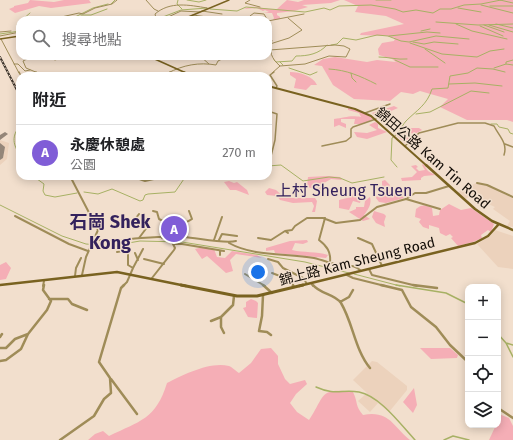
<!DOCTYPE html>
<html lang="zh-TW">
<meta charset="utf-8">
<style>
:root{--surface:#fff;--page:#f6f6f6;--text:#202124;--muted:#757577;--line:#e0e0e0;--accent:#805dd7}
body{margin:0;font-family:"Fira Sans","Noto Sans TC",sans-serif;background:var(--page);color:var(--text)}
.controls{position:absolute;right:12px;bottom:12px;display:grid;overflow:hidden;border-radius:8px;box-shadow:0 2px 10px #0003}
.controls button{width:36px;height:36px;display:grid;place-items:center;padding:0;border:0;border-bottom:1px solid var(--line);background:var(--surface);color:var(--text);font:20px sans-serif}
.you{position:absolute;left:258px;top:272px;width:14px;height:14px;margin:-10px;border:3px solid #fff;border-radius:50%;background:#1a73e8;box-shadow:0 0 0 6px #1a73e833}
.badge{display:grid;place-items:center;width:26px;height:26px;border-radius:50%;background:var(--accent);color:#fff;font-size:13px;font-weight:700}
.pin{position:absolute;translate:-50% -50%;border:2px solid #fff;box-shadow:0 1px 4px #0006}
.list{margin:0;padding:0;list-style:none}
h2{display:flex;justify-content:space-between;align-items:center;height:52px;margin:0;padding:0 16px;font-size:17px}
h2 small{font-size:13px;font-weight:400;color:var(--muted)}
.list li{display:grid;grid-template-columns:26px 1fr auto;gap:12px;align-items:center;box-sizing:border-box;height:56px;padding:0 16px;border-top:1px solid var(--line)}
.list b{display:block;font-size:15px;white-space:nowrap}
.list p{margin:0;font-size:13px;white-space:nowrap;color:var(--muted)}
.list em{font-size:13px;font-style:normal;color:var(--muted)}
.icon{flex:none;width:22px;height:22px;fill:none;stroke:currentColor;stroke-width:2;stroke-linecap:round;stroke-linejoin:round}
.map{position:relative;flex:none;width:513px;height:440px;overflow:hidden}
.search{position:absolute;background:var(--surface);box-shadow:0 2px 10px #0003;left:16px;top:16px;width:256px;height:44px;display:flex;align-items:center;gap:10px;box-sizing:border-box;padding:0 14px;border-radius:12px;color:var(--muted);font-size:15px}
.panel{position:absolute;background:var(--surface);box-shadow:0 2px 10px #0003;left:16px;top:72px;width:256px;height:108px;border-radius:12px}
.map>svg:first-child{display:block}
.built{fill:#ecd2bc}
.green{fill:#f5aeb6}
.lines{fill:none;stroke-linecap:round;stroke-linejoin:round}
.stream-far1{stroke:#a7b164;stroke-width:1}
.stream{stroke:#a7b164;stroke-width:1.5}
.taxiway{fill:#948679;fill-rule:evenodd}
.minor-far3{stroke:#9f8c58;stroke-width:1}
.minor-far2{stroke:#9f8c58;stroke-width:1.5}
.minor-far1{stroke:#9f8c58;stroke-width:2}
.minor{stroke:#9f8c58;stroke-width:2.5}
.secondary-far3{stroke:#796220;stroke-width:1.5}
.secondary-far2{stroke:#796220;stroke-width:2}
.secondary-far1{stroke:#796220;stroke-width:2.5}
.secondary{stroke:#796220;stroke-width:3}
.rail-casing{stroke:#352d25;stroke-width:2}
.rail{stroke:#f2dfcd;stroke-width:1;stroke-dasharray:2;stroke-linecap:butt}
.labels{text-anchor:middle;stroke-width:3;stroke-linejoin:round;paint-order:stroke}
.street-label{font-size:14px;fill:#130d07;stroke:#f2dfcd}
.quarter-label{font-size:16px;fill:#33215c;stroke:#f2dfcd}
.district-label{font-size:18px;font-weight:bold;fill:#33215c;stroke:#f2dfcd}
</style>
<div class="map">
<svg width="513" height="440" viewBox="0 0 513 440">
<rect width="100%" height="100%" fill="#f2dfcd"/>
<path class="built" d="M0,140l9,3 -2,16 -7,6z
M476,183l14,2 6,5 17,8v29l-6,-1 3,-5 -17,-12 2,-2 -25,-11 -4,3 -8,-7z
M495,230l18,6v33l-15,-2 -21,-23 13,-8z
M372,361l5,1 30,24v4l-18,22 -11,-9 -8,9 -12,-11 9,-8 -14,-13z"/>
<path class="green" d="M30,0l24,2 10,-2h25l2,3 -40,5 -12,-2 -24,7 -6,-4 5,-2v-1l14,-3z
M287,0l11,2 6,-2h36l-9,3 -29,2 6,2 -14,4 -17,2v2l3,2v2l-7,1 1,-2 -2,-5h-8l5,-1 -4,-2 -2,1 -6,-3 -13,1c10,-6 23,2 33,0z
M344,0h169v122l-6,-2h-40l-27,-13 8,-8 -28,-8 -7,3 -12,-2 -11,9 -36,-2 -21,-14 -11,-19 -8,-1 9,-6 12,-2 32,5 10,-2 19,2 -4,-3 -13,-4 -1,-6 4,-6 12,-2 1,-3 -8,-2 -27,-1 1,-2 43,-9 -18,-8 -31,-4 3,-6z
M290,72c10,0 23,4 27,13h-6l-5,5 -12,-2 2,-9 -6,-4z
M394,106l4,2 -7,3 2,9 -12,1 -9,-8z
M348,108l17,5 8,6 -10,5h-9l1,-5h-14v3l5,2v4l-7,-3 -5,2v-8c11,-1 15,-4 27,-2l-2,-4 -11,-3z
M375,122l3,2v4l9,4 -20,7 -10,-2 -3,-5 13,1 10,-3 -8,-5z
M409,128h10l3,2 -7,4 -5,-1 2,3 -7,7 -10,-9z
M423,164l5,7 7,4 -11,1 -3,2v2l-19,1 -1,-3 11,-1 5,-5 -6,-6 5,-1 2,2 -2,1 3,3 6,-1 -3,-5z
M327,176l13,1 2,3 -11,-1 -7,4 1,6 -5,1 -13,-3 1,-10z
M385,180l5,5 -2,3 2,4 12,4 2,2 -18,5 -7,-1 -3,-4 1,-3 5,2 3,-5 -6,-2 3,-4v-5z
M229,181l5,2 3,-1 10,8 2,5 -13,-5h-6l-6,-8z
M269,188l7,2 9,8h30l2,3 -2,11h-3l2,-6 -2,-4 -19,1 -13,-3 -3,-4 -10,-1 -2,-3z
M356,188l3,3 -2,6 4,2 -1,4 -7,-2 -4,9 -10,-2v-8l12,-3z
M370,197c2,7 -2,13 -6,18l6,4 -7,2 -14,-9 7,-3v-2h8l1,-6z
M449,204l12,6 10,-2 23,16 -3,8 -3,-2 -7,5 1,3 -9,4 -15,4 -7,-8 2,-1 -3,-3 -4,2 -6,-3 -1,-5 -10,-3v4l-6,-2 -4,-5 2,-3 -6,-2 1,-8c6,-5 9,-4 16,-1l1,8 6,-1 1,-5z
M374,211l10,3 2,2 -2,6 1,5 -9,-4 -4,-6z
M184,223v6c-9,8 -6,8 -20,7l2,-12z
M307,240l1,2 -5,2 -8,-1 -3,7c12,3 24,1 36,5l-2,3 -51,-5 -1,-3 -8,1v-3l24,-7z
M203,247l11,2 3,8 8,1 7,-7 25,4 5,3 -26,-4 -6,6 3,11 -7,2 -19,-17 -5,3 -7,-10z
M6,262l5,6 -5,11 -6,1v-15z
M251,299l5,2 2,2 -1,15 -9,-1 -5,-9 3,-1v-5z
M271,348l7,8v8l7,15 5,5 15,-4 2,4 -11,10 -6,9 7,9 12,8c16,-24 10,-33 44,-28 5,10 2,14 10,23 27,-5 30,12 47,25h-322l7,-6 8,-3 6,5c31,-15 47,-17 58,-53 16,-8 43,-22 62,-17 3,1 7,5 10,7l12,-10 10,-14z
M420,348h30l8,7 -1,3 -26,1z
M414,388l3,17 -4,8 -10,-11z
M499,414l10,4 4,8v14h-24l7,-15h2z"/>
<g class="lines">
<path class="stream-far1" d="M178,0l-1,4 5,5
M187,0l12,2 7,-2
M376,0h15
M500,0l13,3
M111,4l4,-4
M481,5l32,8
M490,6h23
M458,8l23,4
M210,9l27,2 9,-4 59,5 19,-4 6,2 9,-4 32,-1 24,4 8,3 13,-2 17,3 7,-4h11l13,-4 17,-1 20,-4
M81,15h10l16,-6
M22,20l8,-7
M69,20l24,-12 15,-4
M155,20l26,-10 26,-2
M20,22l-3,2 3,5
M436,22l42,3 35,-1
M456,24l16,7 35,8
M496,24l17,4
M484,25l20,7
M489,25l24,7
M480,26l23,10
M421,31l9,-2
M0,34l20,-3
M389,36l38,-4 13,1
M413,42l11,2 10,-2 24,2
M410,43l32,11 35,3 13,-6 14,-2
M331,45l6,-1 6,-6 13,2 21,-5 11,1 13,5 8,1 27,-6 33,3
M425,49l20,14
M379,57c10,0 18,3 28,2
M274,60l2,2 16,-1 4,-5c12,0 23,-2 31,-11
M395,60l15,7h28
M280,62l3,3
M506,64v-2l7,-2
M289,68l21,7 7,-3
M494,68l12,-4 7,1
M329,69c18,1 31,7 47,15
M351,73l1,5 4,4
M449,84l26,-1 27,3
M416,114l14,-2 41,-21 18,2
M491,124h6l2,3 9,2 2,4 3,1
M20,126c-9,10 -7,19 0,29
M268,166l13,-1 22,16 26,-4 11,1 12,5 32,-6
M397,167l-6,-7 1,-22c9,-6 8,-10 14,-17 11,-11 21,-16 26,-32l16,-1 2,-12 18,-3 9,-5 16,1 12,3
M33,176l11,8 -1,7 2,4 10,2 22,-4
M84,192l14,2 14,-5 28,12 3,-1 2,-5 3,-1 27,-2 11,-16
M0,205l62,31 24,8 25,2 29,-5 42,1 123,20 44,11
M354,274l46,12"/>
<path class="stream" d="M396,285l50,8 22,11
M498,334l8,9 7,2
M506,343l7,14
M316,387c20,9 25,2 43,5 21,4 42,33 56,48
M444,440l9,-4 16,4"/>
<path class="taxiway" d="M5,132l3,2 -8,6v-5z
M0,143l5,4 -2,11 -3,2z"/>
<path class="minor-far3" d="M146,0l8,9 4,2
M250,0l-5,3 15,4
M202,11l20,3
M193,15l14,2 3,3
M250,16l4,-3 10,1 4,7
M166,18l15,-7 19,1
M48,20l31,-7 4,1 12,-6 17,-4 5,-4
M145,20l10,-3
M170,20l-14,-2 -1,-4c15,-13 34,-9 52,-6
M268,21l36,-7
M0,32l11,-1
M18,32l-2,-2 4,-2
M0,36l20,-4
M268,37l4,3c-3,12 -1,18 8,26l-8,7
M1,39l18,34
M270,44l19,-6 13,-8 -14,-12
M270,50l65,-5 9,1 6,3 -4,8 -17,-1 -24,8 -25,2
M33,56l-10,5 3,7 12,5
M33,56l26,2
M200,56l9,8
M55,60l13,-4
M14,64h4l7,7 5,-1
M168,73c15,-8 31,-11 48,-8l2,-4 10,-5"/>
<path class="minor-far2" d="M19,72l2,4
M36,72l6,4
M274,72l-4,3 7,11 -1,2
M164,76l6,-4
M268,90l2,-4
M268,111l9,3 -2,26 -4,16
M365,113l25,-9
M505,144l8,3
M322,146l24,-5 5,-4v-8l2,-2 23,-8
M405,146l14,-13 39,-10h27l9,3c5,10 14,17 10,29"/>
<path class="minor-far1" d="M70,176l28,54 -12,27 -4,18
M131,176l14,5 22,-5
M477,183l10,2 26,12
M406,199l34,10
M153,211l4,1 2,7 6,3 -3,16
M139,214l-6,8 15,4 -9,12
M15,216l54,28 19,7
M325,218l-6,22c8,6 12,12 11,22
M165,222c9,2 19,3 27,-3l-3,-8
M288,233l-3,-2 7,-1 3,-4 12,-8h16l13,5 24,-3 17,-13 29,-8 9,-6h11l23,-7
M169,238l4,6h9l42,7
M258,238l13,2 14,-9
M358,238l14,6 10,22
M95,239c16,5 29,0 46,-1 14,-1 29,-2 43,-1 14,1 41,7 52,4
M214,240l8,-23
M219,240l3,-6 15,2
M229,243c25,14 58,10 85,15 8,2 16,5 24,7 8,1 17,-1 23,6
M220,251v4
M117,252l11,-2v15l5,3 -6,14 -4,4
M135,253l3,7
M144,259l20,5
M268,259l10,3 5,6 20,10 4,6
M133,268l10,-19
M369,269l3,6 45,11
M272,273l18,7 3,6
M245,274l20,12
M347,275l6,3 32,8
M75,276l1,-8 5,-10
M152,278l22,-28 1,-2 -2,-4
M311,283l2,3
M43,286l1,-5"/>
<path class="minor" d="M263,285l9,8
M293,285l1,2
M313,285c7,9 22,9 28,18 12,20 14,47 29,65
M381,285l21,5 9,17 25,20 14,18 18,17
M413,285l24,3
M263,295l-1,21 -3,15 8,1 4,3
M49,299h19l4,5 15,6
M340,302l9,-5 4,-7
M211,321l10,-4
M224,333l-3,-6v-10l12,-12 1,-9
M0,337l2,-3
M0,348h6l9,-9 13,-5
M0,361l6,-1 15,-11 7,-15 19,-24 4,-9 -8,-11 1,-5
M111,379l26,35
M498,408l15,10
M60,440l34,-24 10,-17 7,-6 -1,-15 -11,-16 22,-74 3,-3"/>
<path class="secondary-far3" d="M181,20l48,-20
M0,39l20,-3
M148,56l38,17"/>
<path class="secondary-far2" d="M183,72l10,4
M268,86l87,23 16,7 56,50"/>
<path class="secondary-far1" d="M426,165l49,44 17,12 21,9
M0,285l117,-13 69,14
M299,286l176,-43 13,-7 10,-11"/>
<path class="secondary" d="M181,285l56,11h20l46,-11"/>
<g class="rail-casing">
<path id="rail" d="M0,57l20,39"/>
</g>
<use href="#rail" class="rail"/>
</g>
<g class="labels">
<g class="street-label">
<text transform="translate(433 158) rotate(41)" y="5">錦田公路 Kam Tin Road</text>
<text transform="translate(357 261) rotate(-14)" y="5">錦上路 Kam Sheung Road</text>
</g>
<g class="quarter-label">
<text x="344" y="196">上村 Sheung Tsuen</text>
</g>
<g class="district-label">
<text x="110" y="228">石崗 Shek<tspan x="110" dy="21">Kong</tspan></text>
</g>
</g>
</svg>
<div class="controls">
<button>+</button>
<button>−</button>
<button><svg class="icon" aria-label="locate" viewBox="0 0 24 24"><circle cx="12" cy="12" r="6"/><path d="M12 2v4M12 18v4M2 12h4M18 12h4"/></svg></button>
<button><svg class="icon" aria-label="layers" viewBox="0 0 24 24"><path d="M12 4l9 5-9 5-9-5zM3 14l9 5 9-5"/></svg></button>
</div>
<div class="you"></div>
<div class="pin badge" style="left:174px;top:229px">A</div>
<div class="search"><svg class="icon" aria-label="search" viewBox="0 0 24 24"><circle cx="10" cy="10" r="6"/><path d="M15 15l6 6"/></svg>搜尋地點</div>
<section class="panel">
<h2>附近<small></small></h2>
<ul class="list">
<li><span class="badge">A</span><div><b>永慶休憩處</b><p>公園</p></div><em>270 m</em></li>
</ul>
</section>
</div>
